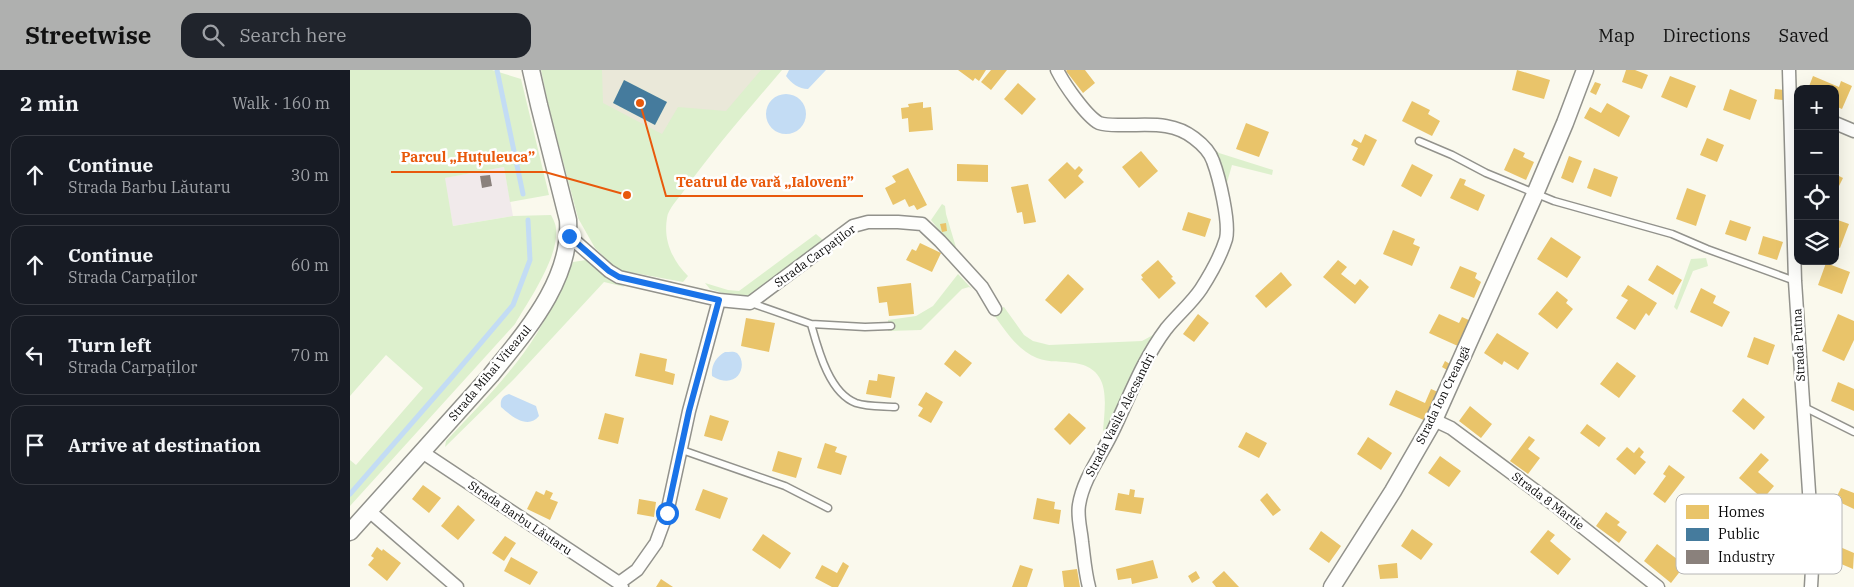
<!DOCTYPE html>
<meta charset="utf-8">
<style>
:root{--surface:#171b24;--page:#20242c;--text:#f1f3f6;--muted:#9ea1a6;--line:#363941;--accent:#afb0af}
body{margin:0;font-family:"IBM Plex Serif",serif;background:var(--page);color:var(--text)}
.controls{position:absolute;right:15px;top:15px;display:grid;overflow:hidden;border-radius:10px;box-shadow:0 5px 20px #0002}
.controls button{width:45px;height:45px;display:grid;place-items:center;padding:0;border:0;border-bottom:1px solid var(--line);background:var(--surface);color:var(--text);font:25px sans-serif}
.stop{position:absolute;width:15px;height:15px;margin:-11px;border:4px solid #1a73e8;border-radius:50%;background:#fff}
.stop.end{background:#1a73e8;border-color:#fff;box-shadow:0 1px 5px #0008}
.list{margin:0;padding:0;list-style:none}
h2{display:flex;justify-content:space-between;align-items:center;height:65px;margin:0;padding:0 20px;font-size:21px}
h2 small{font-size:16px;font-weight:400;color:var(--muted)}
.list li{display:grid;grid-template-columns:32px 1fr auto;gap:15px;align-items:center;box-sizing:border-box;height:80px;margin:0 10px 10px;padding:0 10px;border:1px solid var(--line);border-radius:15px}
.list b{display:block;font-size:19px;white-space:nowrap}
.list p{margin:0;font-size:16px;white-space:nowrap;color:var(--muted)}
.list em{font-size:16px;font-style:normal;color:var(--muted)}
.icon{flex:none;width:28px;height:28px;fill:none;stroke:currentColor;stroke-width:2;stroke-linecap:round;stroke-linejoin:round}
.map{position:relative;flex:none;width:1504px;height:517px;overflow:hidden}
header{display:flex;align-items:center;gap:30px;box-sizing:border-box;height:70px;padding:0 25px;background:var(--accent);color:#111}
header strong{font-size:24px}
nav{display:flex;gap:28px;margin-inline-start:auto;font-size:18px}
.search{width:350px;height:45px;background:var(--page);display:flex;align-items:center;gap:12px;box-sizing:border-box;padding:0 18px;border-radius:15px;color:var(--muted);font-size:19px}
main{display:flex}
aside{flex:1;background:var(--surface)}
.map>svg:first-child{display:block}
.industrial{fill:#f1eaeb}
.green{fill:#ddf0cd}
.plaza{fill:#eae8d9;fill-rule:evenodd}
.water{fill:#c3dcf4}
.homes{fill:#e9c46a}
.public{fill:#457b9d}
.industry{fill:#8a817c}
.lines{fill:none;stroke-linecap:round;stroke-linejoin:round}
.stream{stroke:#c3dcf4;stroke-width:5}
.service-casing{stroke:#92928c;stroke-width:9}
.minor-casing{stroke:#92928c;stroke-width:15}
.tertiary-casing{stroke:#92928c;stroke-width:19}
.service{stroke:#fefefc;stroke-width:6}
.minor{stroke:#fefefc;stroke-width:12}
.tertiary{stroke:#fefefc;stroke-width:16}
.route{stroke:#1a73e8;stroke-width:6}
.labels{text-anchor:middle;stroke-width:5;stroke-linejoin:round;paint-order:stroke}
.street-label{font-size:12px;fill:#0a0a0a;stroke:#fff}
.key{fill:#fff;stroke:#b6b6b6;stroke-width:1}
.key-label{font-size:14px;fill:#0a0a0a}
.leader{fill:none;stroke:#e8590c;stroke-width:2}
.callout-dot{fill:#e8590c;stroke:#fff;stroke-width:2}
.callout-label{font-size:14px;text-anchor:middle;font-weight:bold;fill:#e8590c;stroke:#fff;stroke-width:5;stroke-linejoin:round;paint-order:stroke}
</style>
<header>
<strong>Streetwise</strong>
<div class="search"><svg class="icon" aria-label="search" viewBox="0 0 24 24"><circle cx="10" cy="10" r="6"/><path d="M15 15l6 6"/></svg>Search here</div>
<nav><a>Map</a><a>Directions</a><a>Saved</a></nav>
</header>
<main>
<aside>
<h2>2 min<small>Walk · 160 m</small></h2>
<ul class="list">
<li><svg class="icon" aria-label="ahead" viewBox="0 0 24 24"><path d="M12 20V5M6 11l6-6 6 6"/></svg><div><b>Continue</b><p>Strada Barbu Lăutaru</p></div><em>30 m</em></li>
<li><svg class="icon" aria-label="ahead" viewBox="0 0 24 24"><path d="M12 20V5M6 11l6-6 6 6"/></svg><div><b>Continue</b><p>Strada Carpaților</p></div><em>60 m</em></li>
<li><svg class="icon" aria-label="left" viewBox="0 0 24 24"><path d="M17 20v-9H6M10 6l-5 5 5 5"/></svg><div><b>Turn left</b><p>Strada Carpaților</p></div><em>70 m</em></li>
<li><svg class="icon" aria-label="arrive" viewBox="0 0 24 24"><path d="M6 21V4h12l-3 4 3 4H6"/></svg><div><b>Arrive at destination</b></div></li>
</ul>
</aside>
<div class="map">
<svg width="1504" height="517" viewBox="0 0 1504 517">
<rect width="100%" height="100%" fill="#faf9ed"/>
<path class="industrial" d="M154,97l9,49 -60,10 -9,-48z"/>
<path class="green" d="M0,0h142l29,9 28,116 -39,7 -6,-35 -59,11 8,48 60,-10 38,-1c2,4 5,9 5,14 3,28 -27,71 -41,95l-165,182v-46l6,5 67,-77 -37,-33 -36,41z
M191,0h241c-34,40 -69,80 -99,122 -5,7 -15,17 -16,26 -4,23 6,43 21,58l-5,6 -65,-12 -23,-22 -17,-30 -28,-106z
M864,79l5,4 54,17 -1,5 -40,-10 -6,21 -5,-22z
M592,134l3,2 1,8 12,40 -27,-34z
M466,164l8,7 -76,56 -16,-1 -22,-7 -5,-6 23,7 11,1z
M1356,188l2,8 -15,5 -16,39 -3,-3 17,-48z
M236,190l21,17 18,10 -21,-5 -89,96 -70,69 1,-6c27,-29 54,-56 77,-87 21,-28 35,-61 50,-92z
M608,204l14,15 -3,-2 -7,2 -41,41 -33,1v-11l28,-4 17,-10z
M654,237l20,28 9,6 16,4 93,-4 11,-6 11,-11 -51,99 -10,8c2,-28 9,-62 -28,-68 -12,-2 -26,0 -38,-5 -20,-8 -33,-29 -45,-46z"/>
<path class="plaza" d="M252,0h159l-35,41 -48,-4 -16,27 -59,-31zM274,10l43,22 -12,23 -42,-22z"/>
<path class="water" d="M439,0h37l-18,19c-9,0 -17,-6 -22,-13z
M416 44a20 20 0 1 1 40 0a20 20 0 1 1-40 0Z
M375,282c4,0 9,-1 12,1 12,11 1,39 -25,23 -1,-11 4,-19 13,-24z
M159,324l27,12 3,10c-11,14 -28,0 -38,-9 -1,-7 1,-11 8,-13z"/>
<path class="homes" d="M608,0h28l-7,11 -4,-3 -2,3z
M641,0h16l-16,20 -10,-8z
M717,0h18l10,13 -12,10 -17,-22z
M1167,0l33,10 -6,19 -32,-9z
M1276,0h9l13,5 -6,14 -20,-7z
M1320,6l26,10 -9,22 -26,-11z
M1463,6l26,11 2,-6 11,5 -10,23 -7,-3v-17h-27z
M1245,12l6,2 -5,11 -6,-3z
M668,13l18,16 -14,16 -18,-16z
M1380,19l27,11 -7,20 -27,-10z
M1425,19l9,1 -1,10 -9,-1z
M1062,31l18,9 -2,4 12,7 -8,15 -30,-15z
M573,32v6l8,-1 2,23 -24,2 -1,-14 -6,1 -1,-11 8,-1 -1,-3z
M1257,33l23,13 -11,21 -35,-19 6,-11 11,6z
M896,53l23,9 -10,25 -23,-8z
M1015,64l12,6 -13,26 -12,-6 6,-12 -7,-3 3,-6 7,4z
M1357,68l17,7 -7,17 -17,-7z
M1164,78l11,5 -2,4 11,5 -8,18 -22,-10z
M791,81l17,20 -19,17 -17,-21z
M1219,86l13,5 -9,22 -12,-5z
M717,92l8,8 4,-4 4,4 -5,6 6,6 -19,17 -17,-19z
M607,94l31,1v17l-31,-1z
M1062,94l21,11 -12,22 -20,-11z
M558,98l19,37 -10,5 -3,-5 -5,2 -4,-8 -12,6 -8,-17 11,-6 -4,-6z
M1244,98l24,9 -7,20 -24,-9z
M1485,104l8,4 -8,16z
M1110,108l6,2 -2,5 21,10 -7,16 -28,-13z
M678,114l8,38 -12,2 -2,-12 -5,1 -6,-26z
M1337,118l19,7 -10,31 -20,-7z
M838,142l23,7 -6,18 -23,-7z
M1485,149l14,5 -9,24 -5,-2z
M1380,150l21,7 -5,14 -21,-7z
M596,153l1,8 -5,1 -2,-8z
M1043,160l22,9 -2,5 7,3 -8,19 -29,-12z
M1413,166l20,6 -6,18 -19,-6z
M1201,167l30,20 -14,21 -30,-19z
M570,173l21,10 -9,19 -26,-12 6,-11 4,2z
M808,190l15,17 -2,1 5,5 -17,16 -18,-20 2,-1 -2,-3z
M988,190l9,7 -6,7 14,11 5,-6 9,8 -14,17 -32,-27z
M1476,193l24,9 -8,22 -24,-9z
M1307,195l25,15 -9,15 -25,-15z
M1110,196l17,7 -2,5 6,4 -7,16 -24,-10z
M931,202l11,13 -26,23 -11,-12z
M718,204l16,15 -23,25 -16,-14z
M561,213l3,31 -25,2 -2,-14 -8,1 -2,-16z
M1278,215l29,18 -8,13 -3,-3 -11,17 -19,-12 12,-18 -7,-4z
M1351,218l15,8 -3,7 17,9 -8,15 -32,-15z
M1207,221l11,9 -2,3 7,6 -16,20 -19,-15z
M848,244l11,9 -15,19 -11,-8z
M1089,244l20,9 3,-6 9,4 -11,26 -31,-14z
M1488,244l16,7v19l-10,21 -22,-10z
M396,248l29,5 -6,29 -28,-6z
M1147,263l32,20 -11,17 -14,-9 -2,4 -18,-12z
M1404,267l21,8 -7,20 -21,-8z
M605,280l17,13 -12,14 -16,-13z
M290,283l27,6 -2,12 10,3 -2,11 -38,-9z
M1095,291l5,3 -3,6 -5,-3z
M1267,292l19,14 -17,22 -19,-14z
M528,304l17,3 -4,21 -25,-4 3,-14 8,1z
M1488,312l16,7v22l-23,-10z
M1081,319l7,3 -12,29 -37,-16 7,-15 29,13z
M576,322l17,10 -12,21 -13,-7 5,-8 -5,-3z
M1393,328l22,19 -11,13 -22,-19z
M1120,336l22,18 -11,14 -22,-17z
M255,343l19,5 -6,26 -20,-5z
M719,343l17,15 -16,17 -16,-16z
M360,345l19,6 -7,20 -18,-5z
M1237,354l19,14 -7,9 -19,-14z
M896,362l21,11 -8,15 -21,-11z
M1179,366l6,4 -7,9 12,9 -12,16 -18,-13z
M1018,367l24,16 -11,17 -24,-16z
M475,373l12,4 -2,5 12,4 -6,19 -24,-7z
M1277,377l7,6 5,-6 5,5 -4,5 6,5 -11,13 -19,-16z
M428,381l24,7 -6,20 -24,-7z
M1411,383l8,7 -11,12 16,14 -11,13 -24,-21z
M1090,386l21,15 -12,16 -21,-14z
M1319,395l16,12 -20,26 -12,-9 13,-18 -3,-2z
M73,415l18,13 -12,15 -17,-14z
M1491,418l13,5v16l-19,-9z
M353,419l25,9 -8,21 -25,-9z
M780,419l5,1 -1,7 10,1 -3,16 -26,-4 3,-17 11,2z
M196,420l7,3 -3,6 8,3 -8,18 -23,-11 9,-18 8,4z
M917,423l14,17 -8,6 -13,-16z
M687,428l18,4 -1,7 7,1 -2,14 -26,-5z
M289,429l17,3 -2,15 -17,-3z
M108,435l17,15 -17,20 -17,-14z
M1256,442l14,10 -3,3 10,7 -8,11 -23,-17z
M1062,459l21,15 -12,16 -20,-14z
M1198,460l7,5 -5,6 21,18 -13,16 -28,-23z
M971,461l20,15 -12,17 -20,-14z
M413,464l28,19 -11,16 -28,-19z
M155,466l11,7 -12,18 -12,-8z
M1307,474l28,21 -14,18 -27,-22z
M1483,474l21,9 -1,16 -26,-11z
M27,477l5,4 1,-2 18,14 -14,18 -19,-16 6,-7 -3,-2z
M161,487l27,15 -8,13 -26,-14z
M803,490l5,18 -26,6 -1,-6 -13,2 -2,-11z
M493,492l6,4 -11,21h-6l-17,-9 7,-13 15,8z
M1047,493l1,15 -18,1 -2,-14z
M670,495l13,4 -6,18h-15z
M727,499l3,18h-16l-2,-16z
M846,501l4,7 -8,5 -4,-7z
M874,501l15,16h-23l-4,-5z
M311,509l12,8h-17z"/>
<path class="public" d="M274,10l43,22 -12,23 -42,-22z"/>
<path class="industry" d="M140,105l2,11 -10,2 -2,-12z"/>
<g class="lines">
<path class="stream" d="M147,0l26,124
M0,424l102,-117 61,-72 17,-45 -2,-40"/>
<g class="service-casing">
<path id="service" d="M1069,71l33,14 34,18 68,28 118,33 35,15 88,32
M401,233l60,21 54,3 26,-1
M461,254c7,25 18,69 45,79 12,4 27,3 39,4
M1454,337l50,25
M332,380l103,36 43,22"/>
</g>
<g class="minor-casing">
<path id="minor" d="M707,0c7,14 29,46 42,53 6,2 13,2 19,2 27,1 53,-5 76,13 8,6 16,14 19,23 6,16 17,61 13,78 -5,16 -16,36 -25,50 -10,15 -24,26 -35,40 -24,32 -37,69 -54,104 -11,23 -29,46 -33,72 -2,12 2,25 3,37 2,15 3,30 7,45
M1439,0l6,211 18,271 -2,35
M1485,53l19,8
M219,166l40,35 10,6 100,23 31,3 103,-77 15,-4h30l24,2 18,17 42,46 13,22
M1084,350l17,8 105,78 102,81
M72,382l197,131 3,4
M18,440l89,77
M269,513l18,-13 19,-27 11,-30 22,-102 30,-111"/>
</g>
<g class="tertiary-casing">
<path id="tertiary" d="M0,462l141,-157c35,-44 81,-95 77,-155l-29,-115 -8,-35
M982,517l61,-96 41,-71 101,-226 30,-71 20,-53"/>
</g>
<use href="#service" class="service"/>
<use href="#minor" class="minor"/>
<use href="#tertiary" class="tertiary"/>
</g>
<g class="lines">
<path class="route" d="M219,166l40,35 10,6 100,23 -30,111 -22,102"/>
</g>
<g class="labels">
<g class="street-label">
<text transform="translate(465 186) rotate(-36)" y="4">Strada Carpaților</text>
<text transform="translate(1449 275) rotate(-93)" y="4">Strada Putna</text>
<text transform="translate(140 303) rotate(-50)" y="4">Strada Mihai Viteazul</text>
<text transform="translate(1093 325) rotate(-64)" y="4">Strada Ion Creangă</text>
<text transform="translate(770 345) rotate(-63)" y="4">Strada Vasile Alecsandri</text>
<text transform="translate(1198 431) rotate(37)" y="4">Strada 8 Martie</text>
<text transform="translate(170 448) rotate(34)" y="4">Strada Barbu Lăutaru</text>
</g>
</g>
<rect x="1326" y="424" width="166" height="80" rx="8" class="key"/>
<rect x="1336" y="435" width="23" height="14" fill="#e9c46a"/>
<rect x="1336" y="458" width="23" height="13" fill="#457b9d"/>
<rect x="1336" y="480" width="23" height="14" fill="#8a817c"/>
<g class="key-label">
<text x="1368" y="447">Homes</text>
<text x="1368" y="469">Public</text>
<text x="1368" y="492">Industry</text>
</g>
<path class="leader" d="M277 125L195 102H41M290 33L316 126H513"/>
<g class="callout-dot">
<circle cx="277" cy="125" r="5"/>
<circle cx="290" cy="33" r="5"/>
</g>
<g class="callout-label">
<text x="118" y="92">Parcul „Huțuleuca”</text>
<text x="415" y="117">Teatrul de vară „Ialoveni”</text>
</g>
</svg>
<div class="controls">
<button>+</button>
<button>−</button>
<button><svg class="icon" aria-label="locate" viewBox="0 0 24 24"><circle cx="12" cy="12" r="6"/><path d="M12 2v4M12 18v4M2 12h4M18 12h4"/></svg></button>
<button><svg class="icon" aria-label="layers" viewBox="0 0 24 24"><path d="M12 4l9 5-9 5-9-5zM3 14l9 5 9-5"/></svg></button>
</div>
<div class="stop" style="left:317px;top:443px"></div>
<div class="stop end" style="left:219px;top:166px"></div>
</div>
</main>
